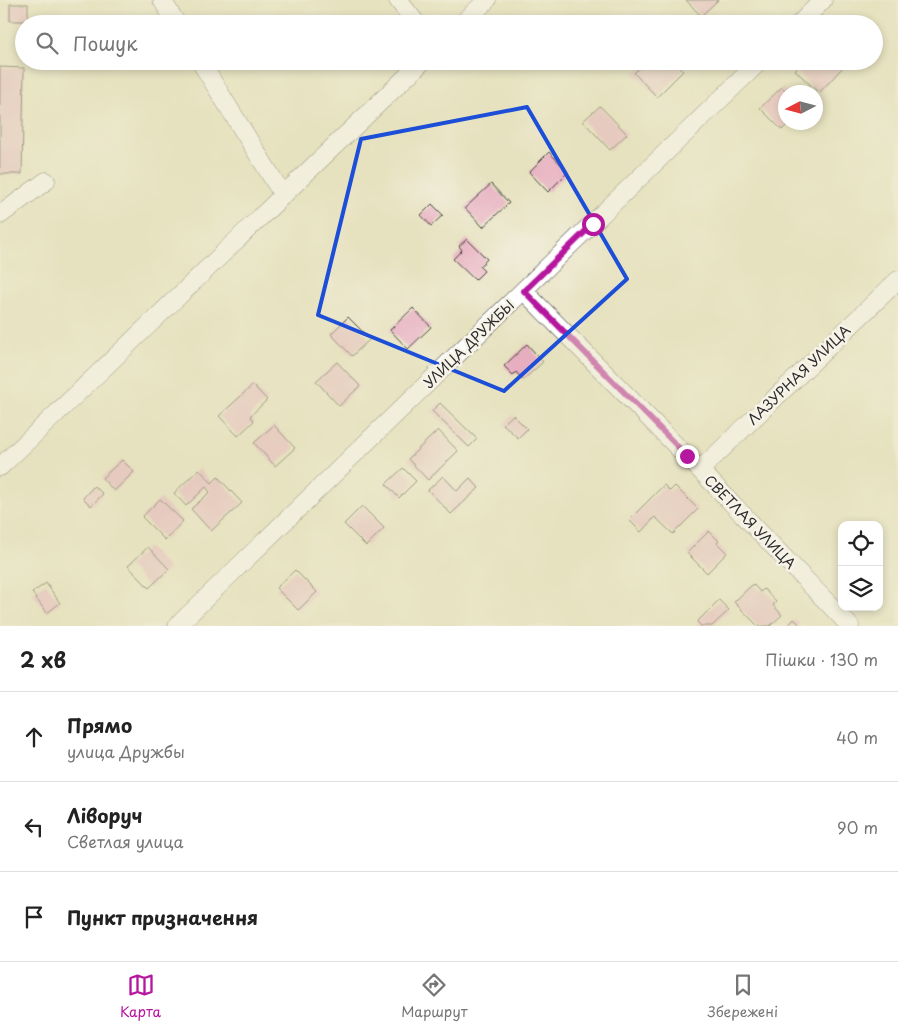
<!DOCTYPE html>
<html lang="uk">
<meta charset="utf-8">
<style>
:root{--surface:#fff;--page:#f6f6f6;--text:#222;--muted:#767676;--line:#e0e0e0;--accent:#b5179e}
body{margin:0;font-family:"Playpen Sans",sans-serif;background:var(--page);color:var(--text)}
.controls{position:absolute;right:15px;bottom:15px;display:grid;overflow:hidden;border-radius:10px;box-shadow:0 2px 8px #0003}
.controls button{width:45px;height:45px;display:grid;place-items:center;padding:0;border:0;border-bottom:1px solid var(--line);background:var(--surface);color:var(--text);font:25px sans-serif}
.compass{position:absolute;left:778px;top:85px;width:45px;height:45px;border-radius:50%;background:var(--surface);box-shadow:0 2px 8px #0003;rotate:264deg}
.stop{position:absolute;width:15px;height:15px;margin:-11px;border:4px solid #b5179e;border-radius:50%;background:#fff}
.stop.end{background:#b5179e;border-color:#fff;box-shadow:0 1px 5px #0008}
.list{margin:0;padding:0;list-style:none}
h2{display:flex;justify-content:space-between;align-items:center;height:65px;margin:0;padding:0 20px;font-size:21px}
h2 small{font-size:16px;font-weight:400;color:var(--muted)}
.list li{display:grid;grid-template-columns:32px 1fr auto;gap:15px;align-items:center;box-sizing:border-box;height:90px;padding:0 20px;border-top:1px solid var(--line)}
.list b{display:block;font-size:19px;white-space:nowrap}
.list p{margin:0;font-size:16px;white-space:nowrap;color:var(--muted)}
.list em{font-size:16px;font-style:normal;color:var(--muted)}
.icon{flex:none;width:28px;height:28px;fill:none;stroke:currentColor;stroke-width:2;stroke-linecap:round;stroke-linejoin:round}
.map{position:relative;flex:none;width:898px;height:626px;overflow:hidden}
.search{position:absolute;background:var(--surface);box-shadow:0 2px 8px #0003;left:15px;right:15px;top:15px;height:55px;display:flex;align-items:center;gap:12px;box-sizing:border-box;padding:0 18px;border-radius:28px;color:var(--muted);font-size:19px}
.sheet{height:335px;background:var(--surface)}
nav{display:flex;justify-content:space-around;align-items:center;box-sizing:border-box;height:70px;border-top:1px solid var(--line);background:var(--surface);font-size:14px;color:var(--muted)}
nav a{display:grid;justify-items:center;gap:2px}
nav .on{color:var(--accent)}
.map>svg:first-child{display:block}
.building{fill:#e7aec0}
.lines{fill:none;stroke-linecap:round;stroke-linejoin:round}
.minor-casing{stroke:#474641;stroke-width:19}
.minor{stroke:#fff;stroke-width:18}
.route{stroke:#b5179e;stroke-width:6}
.marked{fill:none;stroke:#1d4ed8;stroke-width:4;stroke-linejoin:round}
.labels{text-anchor:middle;stroke-width:5;stroke-linejoin:round;paint-order:stroke}
.street-label{font-size:14px;fill:#2b2b2b;stroke:#f7f3e8}
</style>
<div class="map">
<svg width="898" height="626" viewBox="0 0 898 626">
<rect width="100%" height="100%" fill="#f7f3e8"/>
<filter id="ink" filterUnits="userSpaceOnUse"><feTurbulence type="fractalNoise" baseFrequency=".02" numOctaves="2"/><feDisplacementMap in="SourceGraphic" scale="10" xChannelSelector="R" yChannelSelector="G"/><feConvolveMatrix kernelMatrix="1 2 1 2 8 2 1 2 1" color-interpolation-filters="sRGB"/></filter>
<filter id="wash" filterUnits="userSpaceOnUse"><feTurbulence type="fractalNoise" baseFrequency=".0096" numOctaves="4" result="noise"/><feDisplacementMap in="SourceGraphic" scale="20" xChannelSelector="R" yChannelSelector="G"/><feGaussianBlur stdDeviation="1.12" result="paint"/><feColorMatrix in="noise" values="0 0 0 0 0 0 0 0 0 0 0 0 0 0 0 0 0 1.4 0 .05"/><feComposite in="paint" operator="in"/></filter>
<g filter="url(#wash)">
<rect width="100%" height="100%" fill="#e6e1be"/>
<g id="blocks">
<path class="building" d="M686,0h32l-17,16z
M10,4h18v17h-18z
M647,61h27l9,10 -26,26 -23,-24z
M803,61h36l5,5 -25,27 -24,-23z
M0,67l24,1 -2,106h-22z
M782,87l5,5h-1v30h4l-8,8 -22,-22z
M600,106l27,28 -17,16 -27,-29z
M549,152l19,20 -20,20 -19,-20z
M491,184l18,19 -26,24 -18,-19z
M432,204l11,11 -12,11 -10,-11z
M467,239l20,20 -7,8 4,4 -9,9 -22,-21 9,-9 -3,-4z
M413,308l18,19 -23,22 -18,-19z
M348,317l22,22 -18,17 -21,-22z
M527,344l16,18 -20,18 -7,-8 -3,3 -9,-9z
M337,362l23,24 -21,20 -23,-25z
M253,385l14,15 -17,16 4,5 -16,15 -19,-20z
M440,403l37,36 -8,8 -37,-36z
M513,415l14,14 -9,9 -15,-14z
M274,425l21,23 -20,18 -21,-23z
M438,430l20,21 -30,29 -20,-21z
M122,460l12,12 -20,19 -12,-13z
M403,468l13,13 -17,17 -13,-14z
M199,469l13,14 6,-6 24,26 -31,28 -20,-22 19,-17 -4,-5 -20,19 -12,-13z
M443,476l14,15 13,-13 9,10 -28,26 -23,-24z
M664,485l6,6 5,-5 23,23 -25,25 -18,-17 -14,15 -12,-12z
M94,486l9,8 -12,12 -8,-8z
M160,499l23,22 -18,19 -23,-23z
M362,506l22,22 -18,18 -22,-22z
M709,531l10,10 -2,2 10,10 -20,20 -20,-20z
M148,547l21,22 -20,19 -21,-22z
M295,570l22,22 -19,18 -22,-22z
M46,583l14,20 -13,10 -15,-20z
M753,584l7,8 4,-3 12,13 -3,3 9,10 -12,11h-12l-24,-24z
M719,600l10,10 -17,16h-11l-4,-4z
M794,619l7,7h-13z"/>
</g>
</g>
<g filter="url(#ink)">
<use href="#blocks" fill-opacity="0" stroke="#474641" stroke-width="1"/>
<g class="lines">
<g class="minor-casing">
<path id="minor" d="M162,0l15,24
M398,0l19,24
M462,24l25,-24
M799,24l24,-24
M200,61l83,134
M0,215l46,-34
M524,291l176,179 150,156
M0,467c142,-134 281,-271 423,-406
M700,470l198,-190
M177,626l583,-565"/>
</g>
<use href="#minor" class="minor"/>
</g>
</g>
<g class="lines" filter="url(#ink)">
<path class="route" d="M593,224l-69,67 163,165"/>
</g>
<path d="M0 0H898V626H0ZM527,107l100,172 -123,112 -186,-76 43,-176z" fill="#e6e1be" fill-opacity=".55" fill-rule="evenodd"/>
<path class="marked" d="M527,107l100,172 -123,112 -186,-76 43,-176z"/>
<g class="labels">
<g class="street-label">
<text transform="translate(469 344) rotate(-44)" y="5">УЛИЦА ДРУЖБЫ</text>
<text transform="translate(799 375) rotate(-44)" y="5">ЛАЗУРНАЯ УЛИЦА</text>
<text transform="translate(750 522) rotate(46)" y="5">СВЕТЛАЯ УЛИЦА</text>
</g>
</g>
</svg>
<div class="controls">
<button><svg class="icon" aria-label="locate" viewBox="0 0 24 24"><circle cx="12" cy="12" r="6"/><path d="M12 2v4M12 18v4M2 12h4M18 12h4"/></svg></button>
<button><svg class="icon" aria-label="layers" viewBox="0 0 24 24"><path d="M12 4l9 5-9 5-9-5zM3 14l9 5 9-5"/></svg></button>
</div>
<svg class="compass" viewBox="-18 -18 36 36"><path d="M0-13l5 13h-10z" fill="#e53935"/><path d="M0 13l5-13h-10z" fill="#767676"/></svg>
<div class="stop" style="left:593px;top:224px"></div>
<div class="stop end" style="left:687px;top:456px"></div>
<div class="search"><svg class="icon" aria-label="search" viewBox="0 0 24 24"><circle cx="10" cy="10" r="6"/><path d="M15 15l6 6"/></svg>Пошук</div>
</div>
<section class="sheet">
<h2>2 хв<small>Пішки · 130 m</small></h2>
<ul class="list">
<li><svg class="icon" aria-label="ahead" viewBox="0 0 24 24"><path d="M12 20V5M6 11l6-6 6 6"/></svg><div><b>Прямо</b><p>улица Дружбы</p></div><em>40 m</em></li>
<li><svg class="icon" aria-label="left" viewBox="0 0 24 24"><path d="M17 20v-9H6M10 6l-5 5 5 5"/></svg><div><b>Ліворуч</b><p>Светлая улица</p></div><em>90 m</em></li>
<li><svg class="icon" aria-label="arrive" viewBox="0 0 24 24"><path d="M6 21V4h12l-3 4 3 4H6"/></svg><div><b>Пункт призначення</b></div></li>
</ul>
</section>
<nav>
<a class="on"><svg class="icon" aria-label="map" viewBox="0 0 24 24"><path d="M3 6l6-2 6 2 6-2v14l-6 2-6-2-6 2zM9 4v14M15 6v14"/></svg>Карта</a>
<a><svg class="icon" aria-label="directions" viewBox="0 0 24 24"><path d="M12 3l9 9-9 9-9-9zM9 14v-3h6M13 9l2 2-2 2"/></svg>Маршрут</a>
<a><svg class="icon" aria-label="saved" viewBox="0 0 24 24"><path d="M7 4h10v16l-5-4-5 4z"/></svg>Збережені</a>
</nav>
